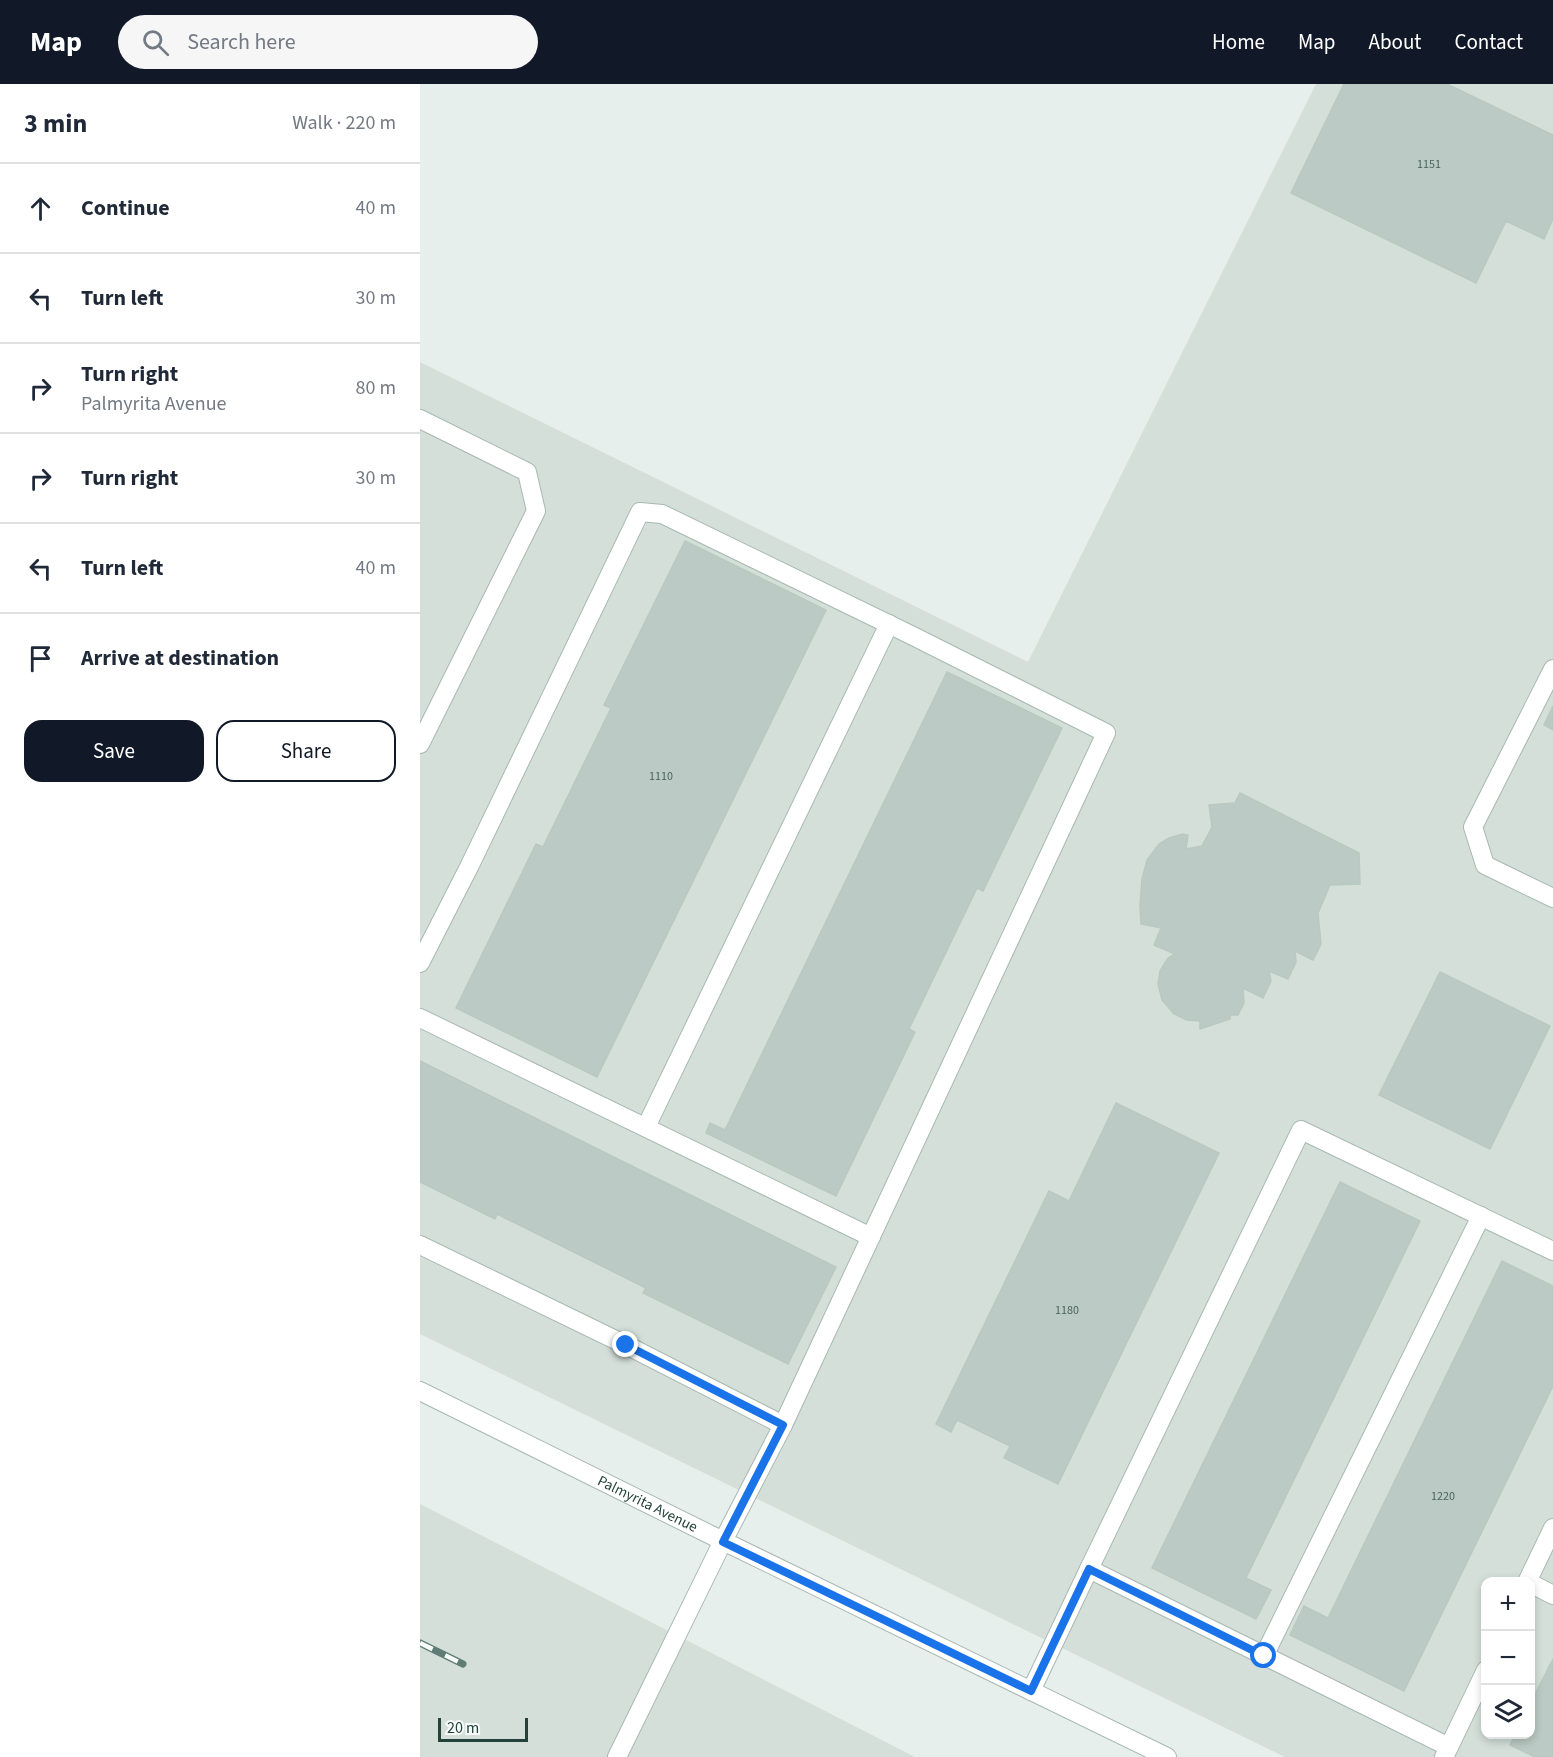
<!DOCTYPE html>
<meta charset="utf-8">
<style>
:root{--surface:#fff;--page:#f6f6f7;--text:#1f2937;--muted:#747a83;--line:#e0e1e3;--accent:#111827}
body{margin:0;font-family:"Source Sans 3",sans-serif;background:var(--page);color:var(--text)}
.controls{position:absolute;right:18px;bottom:18px;display:grid;overflow:hidden;border-radius:12px;box-shadow:0 3px 9px #0003}
.controls button{width:54px;height:54px;display:grid;place-items:center;padding:0;border:0;border-bottom:2px solid var(--line);background:var(--surface);color:var(--text);font:30px sans-serif}
.scale{position:absolute;left:18px;bottom:15px;width:90px;box-sizing:border-box;padding-left:6px;border:3px solid #24423a;border-top:0;font-size:16px;line-height:21px;white-space:nowrap;color:#24423a;-webkit-text-stroke:4px #f7fbf9;paint-order:stroke}
.stop{position:absolute;width:18px;height:18px;margin:-14px;border:4px solid #1a73e8;border-radius:50%;background:#fff}
.stop.end{background:#1a73e8;border-color:#fff;box-shadow:0 2px 6px #0008}
.list{margin:0;padding:0;list-style:none}
h2{display:flex;justify-content:space-between;align-items:center;height:78px;margin:0;padding:0 24px;font-size:26px}
h2 small{font-size:20px;font-weight:400;color:var(--muted)}
.list li{display:grid;grid-template-columns:39px 1fr auto;gap:18px;align-items:center;box-sizing:border-box;height:90px;padding:0 24px;border-top:2px solid var(--line)}
.list b{display:block;font-size:22px;white-space:nowrap}
.list p{margin:0;font-size:20px;white-space:nowrap;color:var(--muted)}
.list em{font-size:20px;font-style:normal;color:var(--muted)}
.actions{display:flex;gap:12px;padding:18px 24px}
.actions a{flex:1;padding:14px 0;border:2px solid var(--accent);border-radius:18px;text-align:center;font-size:21px;color:var(--accent)}
.actions .main{background:var(--accent);color:#fff}
.icon{flex:none;width:33px;height:33px;fill:none;stroke:currentColor;stroke-width:2;stroke-linecap:round;stroke-linejoin:round}
.map{position:relative;flex:none;width:1133px;height:1673px;overflow:hidden}
header{display:flex;align-items:center;gap:36px;box-sizing:border-box;height:84px;padding:0 30px;background:var(--accent);color:#fff}
header strong{font-size:28px}
nav{display:flex;gap:33px;margin-inline-start:auto;font-size:21px}
.search{width:420px;height:54px;background:var(--page);display:flex;align-items:center;gap:15px;box-sizing:border-box;padding:0 21px;border-radius:33px;color:var(--muted);font-size:22px}
main{display:flex}
aside{flex:1;background:var(--surface)}
.map>svg:first-child{display:block}
.built{fill:#d4dfda;fill-rule:evenodd}
.building{fill:#bbcac4;stroke:#b8c9c2;stroke-width:1.5}
.lines{fill:none;stroke-linecap:round;stroke-linejoin:round}
.minor-casing{stroke:#a8b8b2;stroke-width:20}
.minor{stroke:#fff;stroke-width:18}
.rail-casing{stroke:#5f7d75;stroke-width:7}
.rail{stroke:#f7fbf9;stroke-width:4.5;stroke-dasharray:14;stroke-linecap:butt}
.route{stroke:#1a73e8;stroke-width:8}
.labels{text-anchor:middle;stroke-width:4.5;stroke-linejoin:round;paint-order:stroke}
.number-label{font-size:12px;fill:#4a645c}
.street-label{font-size:15px;fill:#24423a;stroke:#f7fbf9}
</style>
<header>
<strong>Map</strong>
<div class="search"><svg class="icon" aria-label="search" viewBox="0 0 24 24"><circle cx="10" cy="10" r="6"/><path d="M15 15l6 6"/></svg>Search here</div>
<nav><a>Home</a><a>Map</a><a>About</a><a>Contact</a></nav>
</header>
<main>
<aside>
<h2>3 min<small>Walk · 220 m</small></h2>
<ul class="list">
<li><svg class="icon" aria-label="ahead" viewBox="0 0 24 24"><path d="M12 20V5M6 11l6-6 6 6"/></svg><div><b>Continue</b></div><em>40 m</em></li>
<li><svg class="icon" aria-label="left" viewBox="0 0 24 24"><path d="M17 20v-9H6M10 6l-5 5 5 5"/></svg><div><b>Turn left</b></div><em>30 m</em></li>
<li><svg class="icon" aria-label="right" viewBox="0 0 24 24"><path d="M7 20v-9h11M14 6l5 5-5 5"/></svg><div><b>Turn right</b><p>Palmyrita Avenue</p></div><em>80 m</em></li>
<li><svg class="icon" aria-label="right" viewBox="0 0 24 24"><path d="M7 20v-9h11M14 6l5 5-5 5"/></svg><div><b>Turn right</b></div><em>30 m</em></li>
<li><svg class="icon" aria-label="left" viewBox="0 0 24 24"><path d="M17 20v-9H6M10 6l-5 5 5 5"/></svg><div><b>Turn left</b></div><em>40 m</em></li>
<li><svg class="icon" aria-label="arrive" viewBox="0 0 24 24"><path d="M6 21V4h12l-3 4 3 4H6"/></svg><div><b>Arrive at destination</b></div></li>
</ul>
<div class="actions"><a class="main">Save</a><a>Share</a></div>
</aside>
<div class="map">
<svg width="1133" height="1673" viewBox="0 0 1133 1673">
<rect width="100%" height="100%" fill="#e6efeb"/>
<path class="built" d="M896,0h237v1673h-268l-865,-423v-972l608,300zM1066,1498h44v152h-44z
M0,1420l495,253h-495z"/>
<path class="building" d="M924,0h103l106,51v84l-9,20 -38,-18 -30,62 -185,-90z
M265,457l141,69 -229,467 -141,-69 80,-164 7,3 68,-139 -7,-3z
M527,588l115,56 -79,163 -6,-3 -68,141 6,3 -79,164 -130,-63 4,-10 15,7z
M1133,622v24l-9,-5z
M820,709l119,60 1,31 -30,1 -12,28 3,31 -8,16 -18,-9 1,11 -8,17 -19,-8 2,10 -8,17 -20,-10 1,15 -6,12h-8v4l-30,10v-8l-13,-1 -13,-6 -12,-14 -4,-16 2,-13 8,-13 7,-4 -21,-9 7,-17 -20,-4 -1,-18 2,-27 5,-19 12,-16 10,-6 14,-4 5,1 -2,14 16,-3 10,-19 -3,-22 26,-2z
M1020,888l110,54 -60,123 -111,-54z
M0,977l416,206 -48,97 -145,-71 3,-5 -149,-74 -2,5 -75,-37z
M696,1019l103,50 -161,331 -54,-26 6,-12 -53,-26 -6,12 -15,-8 113,-233 20,10z
M920,1098l80,39 -174,357 25,12 -15,29 -104,-51z
M1082,1177l51,25v100l-149,305 -114,-56 14,-29 24,12z
M1133,1575v98h-18l-25,-12 6,-11h14v-30z"/>
<g class="lines">
<g class="minor-casing">
<g id="minor">
<path d="M0,335l107,53 9,39 -116,233"/>
<path d="M1133,585l-80,158 12,38 68,33"/>
<path d="M0,879l50,-98 170,-353 22,2 251,122 193,97 -323,692 -60,116 -106,216"/>
<path d="M0,934l451,219"/>
<path d="M226,1043l243,-503"/>
<path d="M0,1161l206,100 157,80"/>
<path id="s1" d="M0,1307l303,150 444,216"/>
<path d="M669,1485l212,-439 252,121"/>
<path d="M1107,1498l26,-54"/>
<path d="M1110,1499l23,12"/>
<path d="M844,1572l217,-440"/>
<path d="M611,1607l58,-122 360,178 -5,10"/>
<path d="M1029,1663l37,-77"/>
</g>
</g>
<use href="#minor" class="minor"/>
<g class="rail-casing">
<path id="rail" d="M0,1559l43,21"/>
</g>
<use href="#rail" class="rail"/>
</g>
<g class="lines">
<path class="route" d="M206,1261l157,80 -60,117 308,149 58,-122 175,87"/>
</g>
<g class="labels">
<g class="number-label">
<text x="1009" y="84">1151</text>
<text x="241" y="696">1110</text>
<text x="647" y="1230">1180</text>
<text x="1023" y="1416">1220</text>
</g>
<g class="street-label">
<text dy="5" stroke="none"><textPath href="#s1" startOffset="254">Palmyrita Avenue</textPath></text>
</g>
</g>
</svg>
<div class="controls">
<button>+</button>
<button>−</button>
<button><svg class="icon" aria-label="layers" viewBox="0 0 24 24"><path d="M12 4l9 5-9 5-9-5zM3 14l9 5 9-5"/></svg></button>
</div>
<div class="scale">20 m</div>
<div class="stop" style="left:844px;top:1572px"></div>
<div class="stop end" style="left:206px;top:1261px"></div>
</div>
</main>
